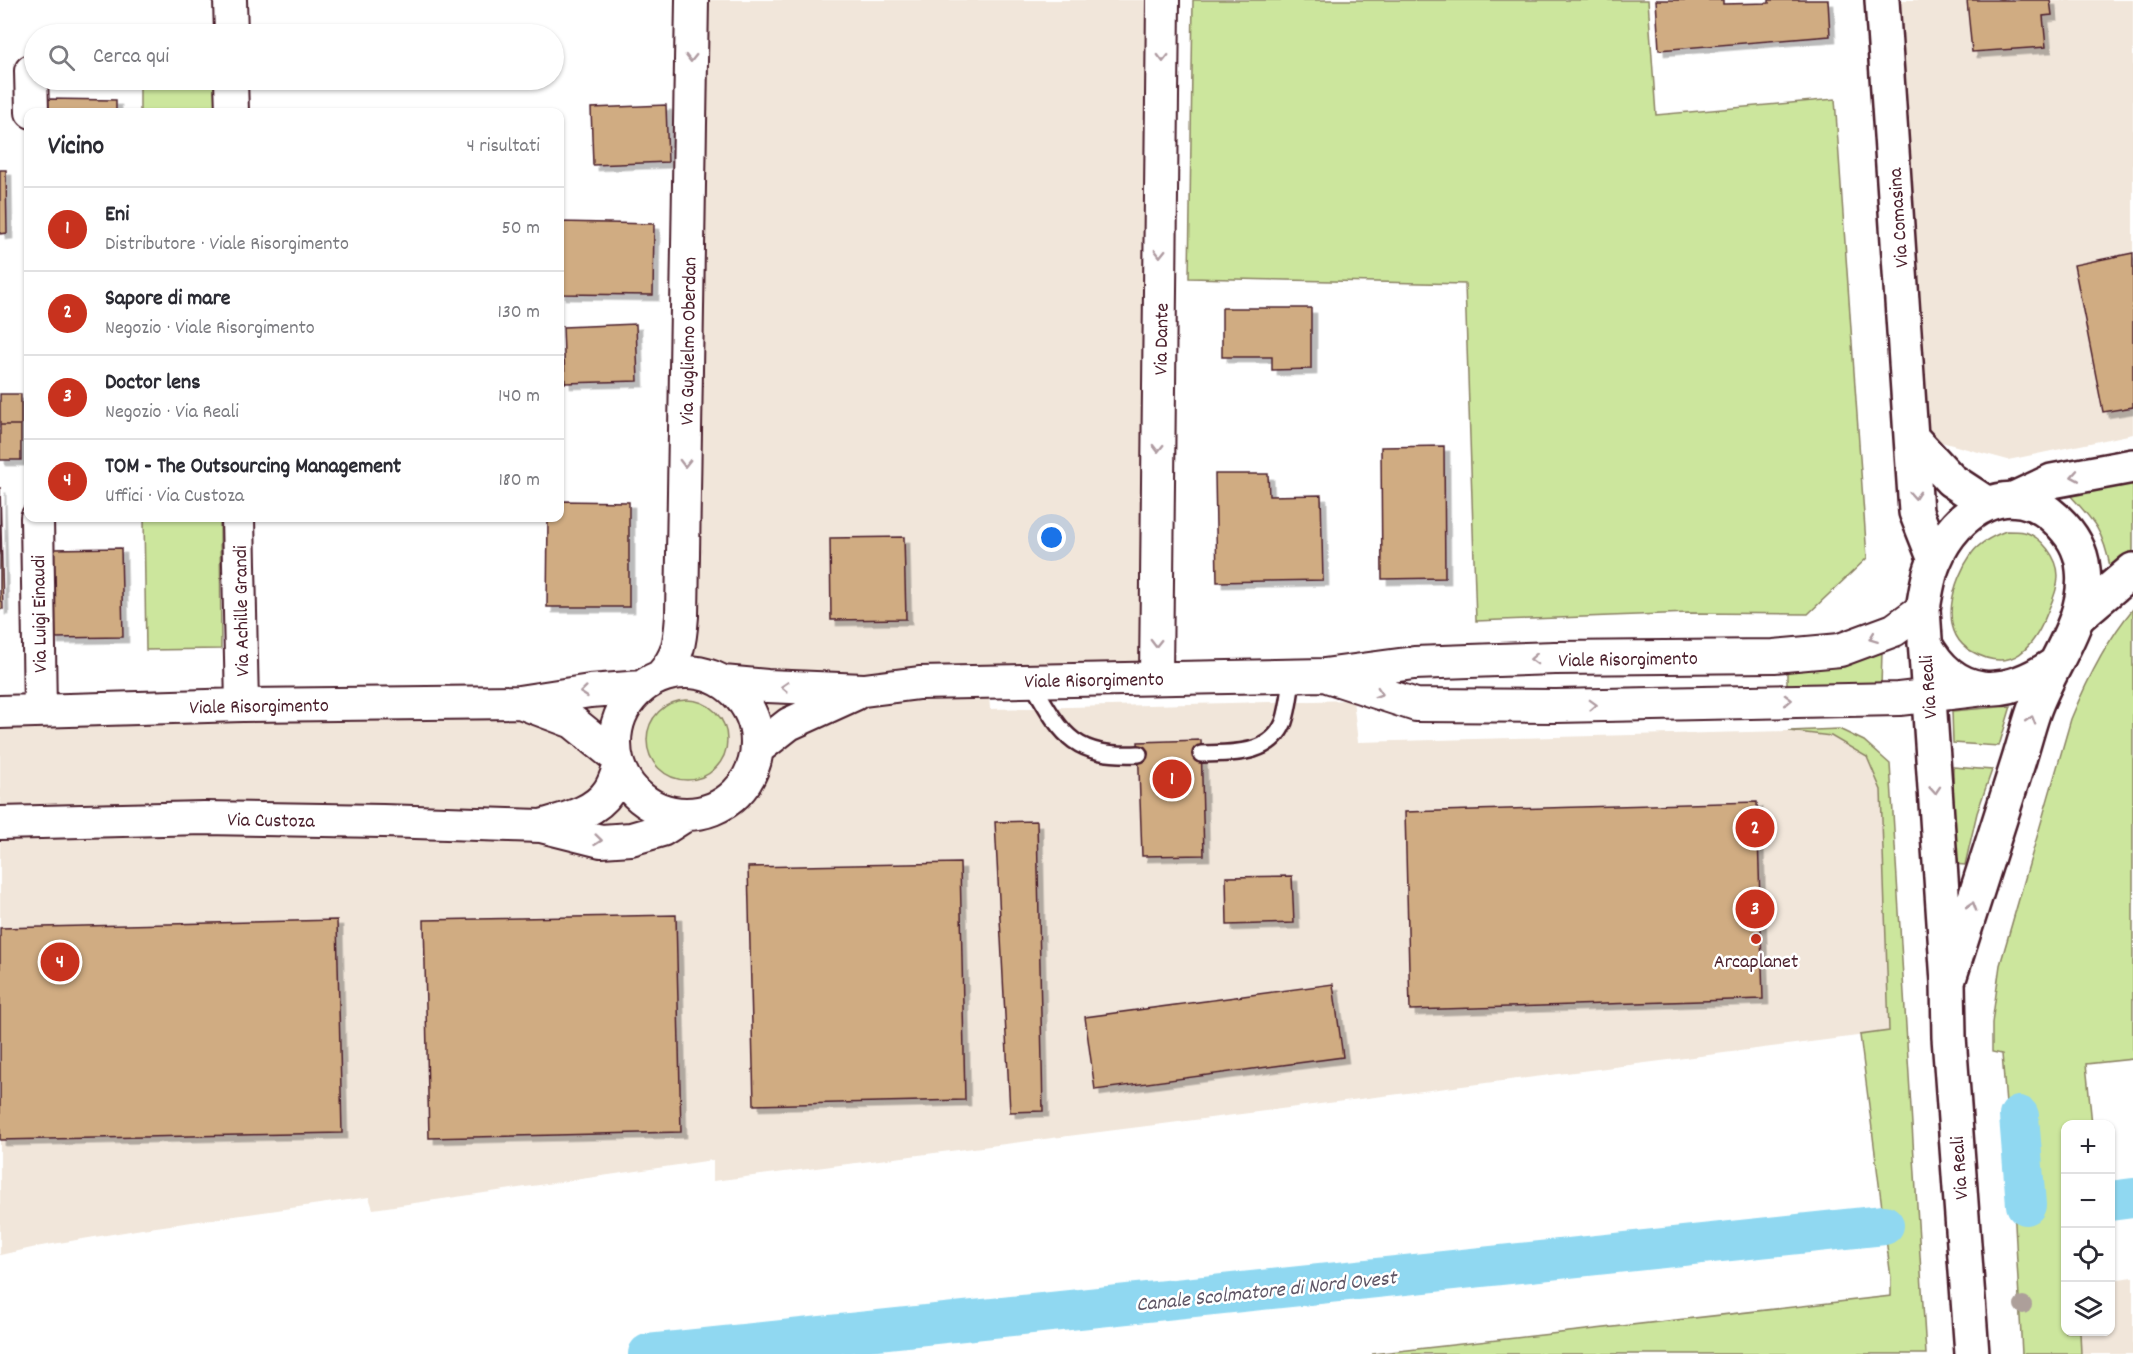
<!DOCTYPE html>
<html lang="it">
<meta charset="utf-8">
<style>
:root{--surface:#fff;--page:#f7f7f7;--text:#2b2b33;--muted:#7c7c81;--line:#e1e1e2;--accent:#c8321e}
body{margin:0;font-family:Dekko,sans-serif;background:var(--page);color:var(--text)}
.controls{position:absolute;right:18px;bottom:18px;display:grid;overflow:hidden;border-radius:12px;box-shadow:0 2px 4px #0004}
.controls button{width:54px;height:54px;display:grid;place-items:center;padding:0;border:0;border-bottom:2px solid var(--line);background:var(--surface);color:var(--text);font:30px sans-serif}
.you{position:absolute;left:1052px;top:538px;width:21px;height:21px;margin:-15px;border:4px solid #fff;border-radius:50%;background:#1a73e8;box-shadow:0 0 0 9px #1a73e833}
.badge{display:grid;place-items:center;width:39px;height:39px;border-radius:50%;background:var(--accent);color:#fff;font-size:20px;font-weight:700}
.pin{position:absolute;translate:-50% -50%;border:3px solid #fff;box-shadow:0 2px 6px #0006}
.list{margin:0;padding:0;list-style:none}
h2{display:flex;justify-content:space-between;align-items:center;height:78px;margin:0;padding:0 24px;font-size:26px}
h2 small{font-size:20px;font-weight:400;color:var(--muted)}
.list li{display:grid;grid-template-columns:39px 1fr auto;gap:18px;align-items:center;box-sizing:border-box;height:84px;padding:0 24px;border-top:2px solid var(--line)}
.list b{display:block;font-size:22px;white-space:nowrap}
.list p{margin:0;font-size:20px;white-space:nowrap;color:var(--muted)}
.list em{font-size:20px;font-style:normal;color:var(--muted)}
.icon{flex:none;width:33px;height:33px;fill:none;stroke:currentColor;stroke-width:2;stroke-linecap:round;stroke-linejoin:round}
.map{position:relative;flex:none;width:2133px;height:1354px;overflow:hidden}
.search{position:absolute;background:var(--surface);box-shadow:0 2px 4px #0004;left:24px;top:24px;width:540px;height:66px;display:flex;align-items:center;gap:15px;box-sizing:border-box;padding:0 21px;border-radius:33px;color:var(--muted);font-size:22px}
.panel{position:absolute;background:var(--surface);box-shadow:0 2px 4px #0004;left:24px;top:108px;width:540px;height:414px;border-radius:12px}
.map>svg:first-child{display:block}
.built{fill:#f1e6da}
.green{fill:#cce69d;stroke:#8b8264;stroke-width:1.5}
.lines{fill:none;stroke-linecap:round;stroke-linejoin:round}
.stream{stroke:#748ea2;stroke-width:12}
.canal{stroke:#90d8f1;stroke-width:40}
.building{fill:#d0ac82;stroke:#4a1f2b;stroke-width:1.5;filter:url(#shadow)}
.service-casing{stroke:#4a1f2b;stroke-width:20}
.minor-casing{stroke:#4a1f2b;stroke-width:36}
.tertiary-casing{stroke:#4a1f2b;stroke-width:38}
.secondary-casing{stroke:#4a1f2b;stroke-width:38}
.service{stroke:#fff;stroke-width:15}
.minor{stroke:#fff;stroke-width:32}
.tertiary{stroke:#fff;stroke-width:33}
.secondary{stroke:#fff;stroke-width:33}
.tree{fill:#ad9f9a}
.oneway{stroke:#ae9aa0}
.poi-dot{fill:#c8321e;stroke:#fff;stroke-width:2}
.labels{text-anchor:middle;stroke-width:5;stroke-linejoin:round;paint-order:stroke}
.street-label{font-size:20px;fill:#4a1f2b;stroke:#fff}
.poi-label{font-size:20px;fill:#4a1f2b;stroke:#fff}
.water-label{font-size:21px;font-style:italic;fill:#5f5666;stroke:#fff}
</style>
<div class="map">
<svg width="2133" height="1354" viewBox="0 0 2133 1354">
<defs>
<filter id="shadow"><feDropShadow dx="5.5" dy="5.5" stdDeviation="0" flood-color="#0004"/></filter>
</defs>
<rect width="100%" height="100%" fill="#fff"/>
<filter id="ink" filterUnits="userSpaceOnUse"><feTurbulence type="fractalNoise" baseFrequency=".0167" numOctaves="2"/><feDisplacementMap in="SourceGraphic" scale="12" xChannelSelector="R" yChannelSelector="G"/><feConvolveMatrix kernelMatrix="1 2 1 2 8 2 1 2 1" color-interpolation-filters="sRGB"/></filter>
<g filter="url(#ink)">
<path class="built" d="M697,0h458l-7,677 -160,5 2,27 363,-9 5,42 431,-11 42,5 36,21 14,33 8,242 -1176,149v-21l-340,49 -4,-12 -227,32 -101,17 -41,9v-534l663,-38z
M1889,0h244v434l-125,26 -89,-24z
M2133,1277v77h-52l-1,-22h30l1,-52z"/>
<path class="green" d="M1193,0h455l8,115 179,-16 32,459 -59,56 -118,-1 -214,8 -11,-337 -276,-6z
M140,80h76v32h-76z
M2133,479v73l-22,19c-8,-41 -16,-49 -44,-79z
M144,518h76l1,131 -75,1z
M2006,531c5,0 12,0 18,1 17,4 34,26 34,44 0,12 -5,24 -10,35 -14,37 -36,64 -77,40 -34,-20 -18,-71 1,-98 8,-11 21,-17 34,-22z
M2133,609v450l-47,5 6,60h-26v208h14l1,22h-59l-8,-148 22,-2 -5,-89 -24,2 -5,-63 -10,-2v-29l8,-58 71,-246c16,-39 35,-78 62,-110z
M1882,652l-1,35h-94v-15l56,-7z
M647 740a40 40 0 1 1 80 0a40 40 0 1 1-80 0Z
M2011,706l-12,40 -46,-3 -1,-32z
M1839,729l25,12 26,23 36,590h-554l519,-58v-18l-31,-243 29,-4 -8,-241 -14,-33 -36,-21 -42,-5z
M1953,767l39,3 -15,43 -12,52 -12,-1z"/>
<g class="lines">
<path class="stream" d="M2021,1139l11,-1"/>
<path class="canal" d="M2019,1116l7,89
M2110,1201l23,-3
M648,1354l1236,-129"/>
</g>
<path class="building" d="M1656,0h67v4l46,-1v-3h59l2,36 -171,14z
M1967,0h83l2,15 -9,1 3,31 -74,5z
M47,99l69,1v12h-69z
M666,105l2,57 -75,3 -2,-57z
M0,170h6l1,63 -7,1z
M560,222l94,2 -1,71 -93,-1z
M2133,253v154l-30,5 -29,-147z
M1222,308h89v61l-39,1v-13h-50z
M636,324l2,57 -73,2 -2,-56z
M0,394h21v31h-21z
M0,425h21v35h-21z
M1444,446l1,132 -63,1 -1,-132z
M1215,474h53l1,22 52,-1 2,85 -106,2z
M0,487l3,122h-3z
M560,501l69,1v105h-82l1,-89h12z
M904,537l2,82 -75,1 -1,-82z
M121,548l2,89 -70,1 -1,-89z
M1201,740l3,115 -62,1 -4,-114z
M1757,802l6,197 -353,11 -5,-198z
M1037,821l6,290 -33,1 -15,-290z
M960,863l5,237 -211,5 -6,-238z
M1292,876l2,47 -67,2 -1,-48z
M676,915l5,217 -252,6 -5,-218z
M337,920l5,213 -342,7v-212z
M1333,984l10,73 -248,33 -10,-73z"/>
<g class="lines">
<g class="service-casing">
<path id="service" d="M1031,681c31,53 40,76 108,73
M1201,754c31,-1 69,2 83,-32 5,-14 6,-32 9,-47"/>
</g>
<g class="minor-casing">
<path id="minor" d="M230,0l1,34
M31,71l1,41
M231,80l1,32
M37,518l3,193
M238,518l4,187
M615 743a71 71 0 1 1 142 0a71 71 0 1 1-142 0Z
M661,676c18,-20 19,-34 21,-60l10,-616
M1156,677l7,-677
M1330,677l86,28 140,1 343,-7 85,-10
M723,682l44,4 97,4 55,-7 405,-8 90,-12 141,-5 219,-2 66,-6 54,-20 29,-21
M520,702l53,20 42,34
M0,712l242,-7 277,-3 71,-11 52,-4
M757,749l32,-25 66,-30
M0,823l204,-5 179,3 158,5 60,15 30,-2 31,-9 25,-16
M541,826c24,-7 54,-13 68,-35 5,-7 7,-15 10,-23"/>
</g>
<g class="tertiary-casing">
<path id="tertiary" d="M2016,498l36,-17 81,-15
M2079,616l54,-46"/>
</g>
<g class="secondary-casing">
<path id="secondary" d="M1882,0l34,512 19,48
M1911,437l40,43 35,23
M1925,644c31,57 81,54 130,20
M1948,982c23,-71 46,-142 68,-213 6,-18 11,-38 17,-56 16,-48 56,-91 50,-144 -2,-21 -12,-36 -27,-50 -46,-43 -100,-9 -121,41 -7,15 -9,32 -12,49l25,373 1,55 23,317"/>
</g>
<use href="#service" class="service"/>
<use href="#minor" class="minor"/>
<use href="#tertiary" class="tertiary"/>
<use href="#secondary" class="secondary"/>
</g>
<circle class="tree" cx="2023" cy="1305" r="9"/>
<defs><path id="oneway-chevron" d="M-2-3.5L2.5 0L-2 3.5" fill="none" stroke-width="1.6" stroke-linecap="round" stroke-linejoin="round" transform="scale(1.5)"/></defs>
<g class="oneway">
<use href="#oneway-chevron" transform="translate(691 58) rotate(91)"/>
<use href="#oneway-chevron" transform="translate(1163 58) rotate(91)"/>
<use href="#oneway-chevron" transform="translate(1160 253) rotate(91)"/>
<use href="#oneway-chevron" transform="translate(1158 448) rotate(91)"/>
<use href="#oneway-chevron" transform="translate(685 463) rotate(91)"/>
<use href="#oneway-chevron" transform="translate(2075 476) rotate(170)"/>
<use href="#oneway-chevron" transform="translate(1915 495) rotate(86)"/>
<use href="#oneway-chevron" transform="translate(1873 638) rotate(159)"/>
<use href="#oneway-chevron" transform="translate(1156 643) rotate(91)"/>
<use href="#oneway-chevron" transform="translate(1534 659) rotate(178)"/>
<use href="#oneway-chevron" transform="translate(785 687) rotate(-177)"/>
<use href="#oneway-chevron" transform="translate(584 692) rotate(174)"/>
<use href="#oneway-chevron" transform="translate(1379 693) rotate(18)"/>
<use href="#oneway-chevron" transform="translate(1788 700) rotate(-1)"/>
<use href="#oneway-chevron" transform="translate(1593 705) rotate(-2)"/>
<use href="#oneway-chevron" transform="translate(2031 720) rotate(-73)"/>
<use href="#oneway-chevron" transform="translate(1935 790) rotate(86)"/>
<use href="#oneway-chevron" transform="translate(598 840) rotate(6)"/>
<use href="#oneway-chevron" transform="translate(1972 906) rotate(-72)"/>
</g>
</g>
<circle class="poi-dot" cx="1756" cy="939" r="6"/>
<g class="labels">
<g class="street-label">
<text transform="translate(1897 218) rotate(-94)" y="7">Via Comasina</text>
<text transform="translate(1160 339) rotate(-89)" y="7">Via Dante</text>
<text transform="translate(687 341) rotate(-89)" y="7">Via Guglielmo Oberdan</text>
<text transform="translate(240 611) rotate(-91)" y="7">Via Achille Grandi</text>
<text transform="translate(38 614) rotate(-91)" y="7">Via Luigi Einaudi</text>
<text transform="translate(1628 658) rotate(-1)" y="7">Viale Risorgimento</text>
<text transform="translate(1094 679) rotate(-1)" y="7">Viale Risorgimento</text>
<text transform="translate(1927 687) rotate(-94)" y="7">Via Reali</text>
<text transform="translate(259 705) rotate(-1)" y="7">Viale Risorgimento</text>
<text transform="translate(271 819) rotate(1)" y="7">Via Custoza</text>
<text transform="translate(1958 1168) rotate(-94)" y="7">Via Reali</text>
</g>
<g class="poi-label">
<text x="1756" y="967">Arcaplanet</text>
</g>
<g class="water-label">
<text transform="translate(1266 1290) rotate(-6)" y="7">Canale Scolmatore di Nord Ovest</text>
</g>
</g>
</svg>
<div class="controls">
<button>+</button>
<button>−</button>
<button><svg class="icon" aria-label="locate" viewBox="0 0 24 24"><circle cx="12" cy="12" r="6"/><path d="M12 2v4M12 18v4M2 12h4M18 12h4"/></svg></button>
<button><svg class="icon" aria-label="layers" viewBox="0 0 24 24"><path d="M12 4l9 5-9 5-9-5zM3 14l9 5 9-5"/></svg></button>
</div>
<div class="you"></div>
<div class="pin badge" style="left:1172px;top:779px">1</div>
<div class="pin badge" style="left:1755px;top:828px">2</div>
<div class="pin badge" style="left:1755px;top:909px">3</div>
<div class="pin badge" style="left:60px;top:962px">4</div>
<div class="search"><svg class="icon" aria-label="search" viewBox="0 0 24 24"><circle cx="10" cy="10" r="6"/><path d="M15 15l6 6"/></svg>Cerca qui</div>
<section class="panel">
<h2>Vicino<small>4 risultati</small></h2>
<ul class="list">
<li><span class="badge">1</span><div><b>Eni</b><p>Distributore · Viale Risorgimento</p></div><em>50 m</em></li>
<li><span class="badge">2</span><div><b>Sapore di mare</b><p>Negozio · Viale Risorgimento</p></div><em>130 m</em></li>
<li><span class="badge">3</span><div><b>Doctor lens</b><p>Negozio · Via Reali</p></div><em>140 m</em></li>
<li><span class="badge">4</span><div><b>TOM - The Outsourcing Management</b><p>Uffici · Via Custoza</p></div><em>180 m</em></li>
</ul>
</section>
</div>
